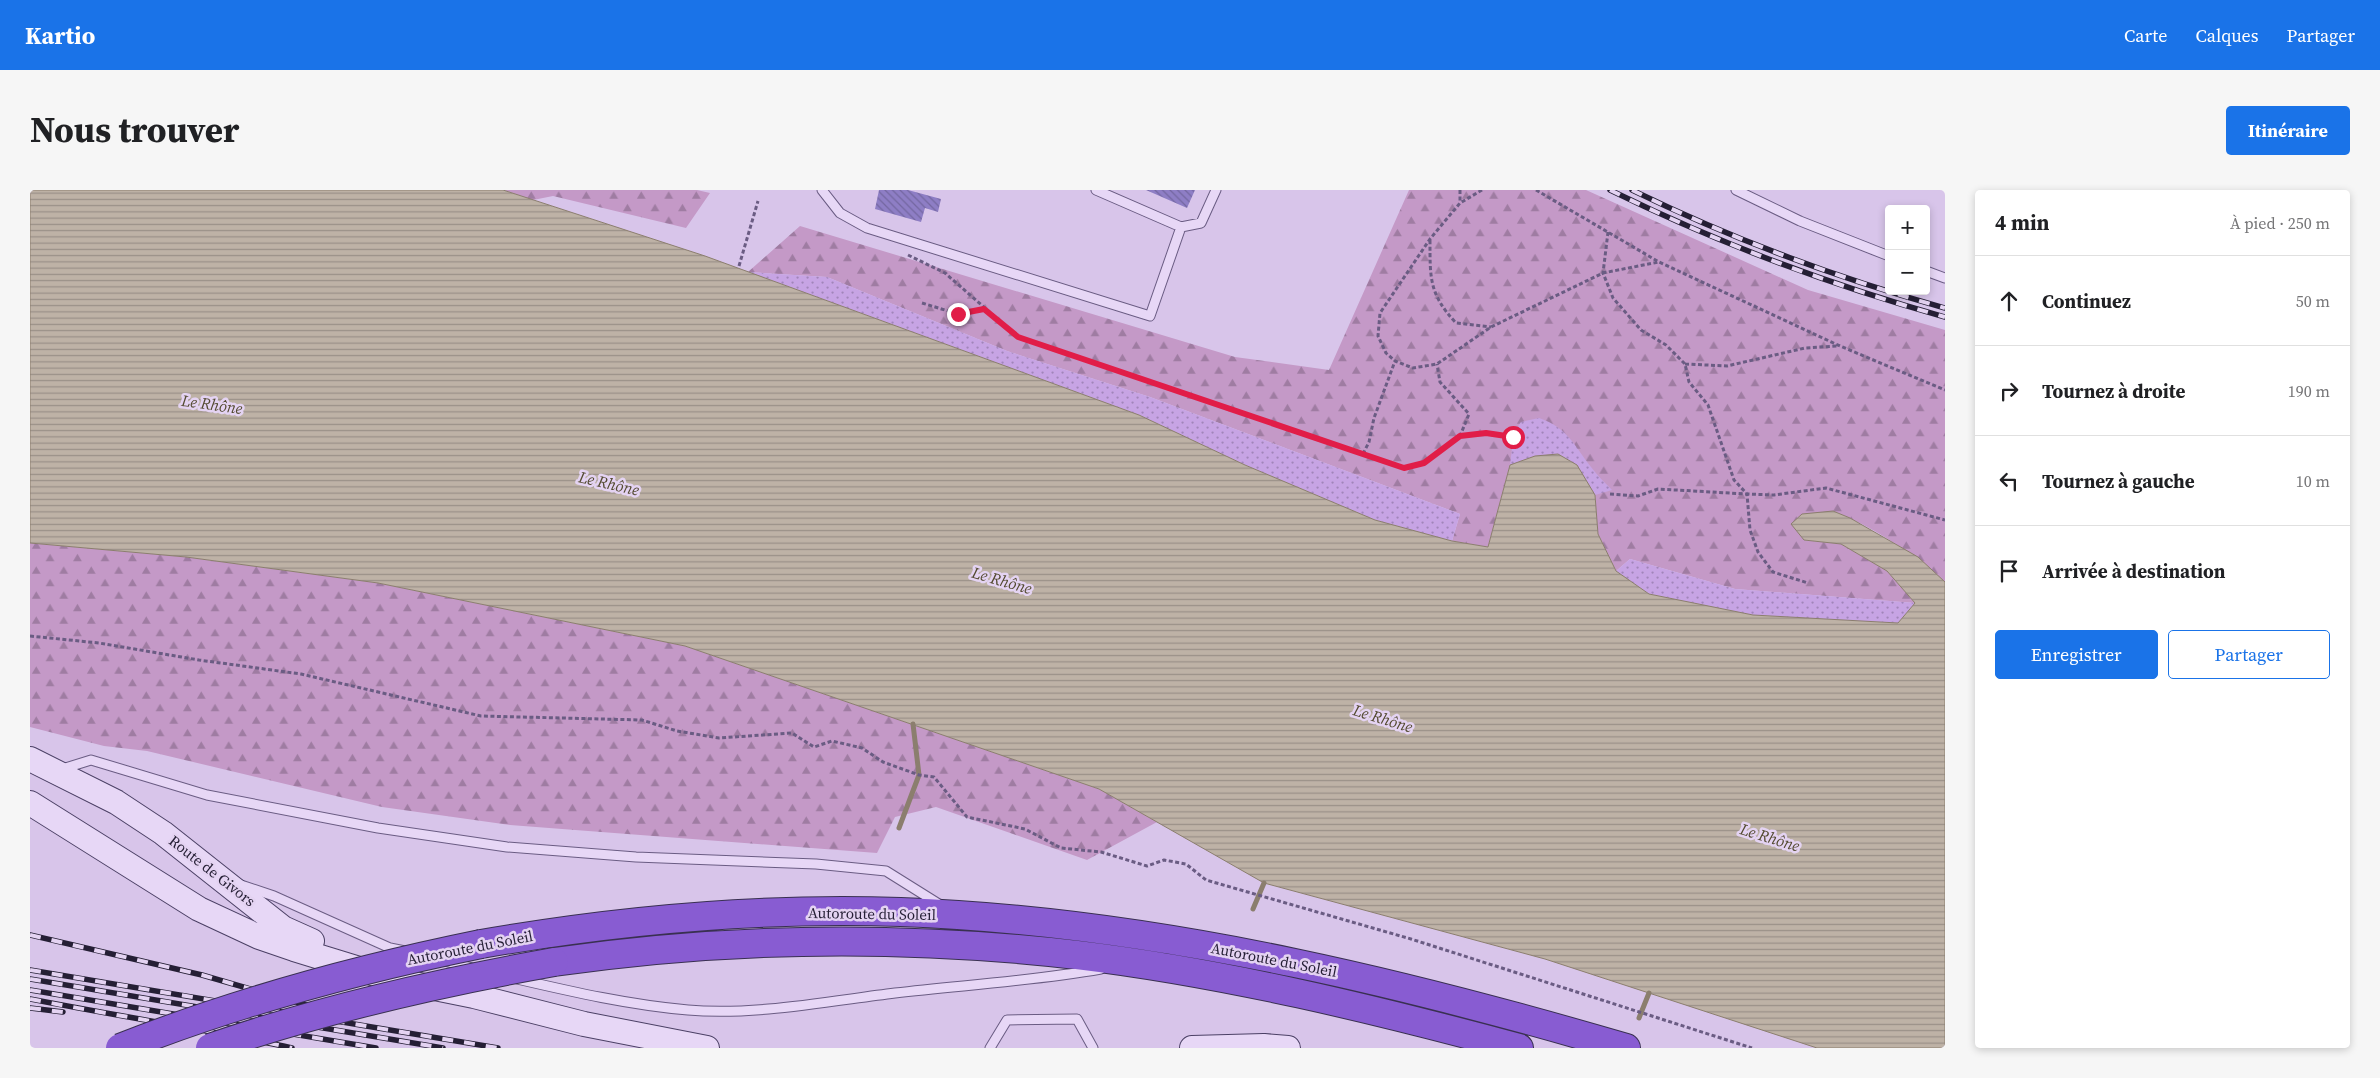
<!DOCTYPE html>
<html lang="fr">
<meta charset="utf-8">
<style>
:root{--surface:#fff;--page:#f6f6f6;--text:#202124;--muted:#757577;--line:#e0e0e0;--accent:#1a73e8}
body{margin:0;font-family:"Source Serif 4",serif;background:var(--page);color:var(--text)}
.controls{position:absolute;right:15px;top:15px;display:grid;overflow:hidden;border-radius:5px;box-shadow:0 2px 8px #0003}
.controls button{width:45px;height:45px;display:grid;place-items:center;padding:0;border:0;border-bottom:1px solid var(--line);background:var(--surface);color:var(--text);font:25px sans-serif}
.stop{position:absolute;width:15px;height:15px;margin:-11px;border:4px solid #e11d48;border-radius:50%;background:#fff}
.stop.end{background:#e11d48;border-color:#fff;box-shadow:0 1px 5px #0008}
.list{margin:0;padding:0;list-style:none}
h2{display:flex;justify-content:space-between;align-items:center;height:65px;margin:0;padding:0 20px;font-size:21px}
h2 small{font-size:16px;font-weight:400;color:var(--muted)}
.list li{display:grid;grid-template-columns:32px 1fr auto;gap:15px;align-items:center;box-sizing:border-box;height:90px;padding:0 20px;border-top:1px solid var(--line)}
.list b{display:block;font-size:19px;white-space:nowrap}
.list em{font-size:16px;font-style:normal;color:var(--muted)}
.actions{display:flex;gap:10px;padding:15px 20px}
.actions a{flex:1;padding:11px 0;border:1px solid var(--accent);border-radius:5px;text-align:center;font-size:18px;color:var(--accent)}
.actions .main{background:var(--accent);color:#fff}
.icon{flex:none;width:28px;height:28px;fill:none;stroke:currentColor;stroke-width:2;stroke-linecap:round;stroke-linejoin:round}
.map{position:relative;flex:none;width:1915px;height:858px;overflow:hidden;border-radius:5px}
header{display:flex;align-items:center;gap:30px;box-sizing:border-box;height:70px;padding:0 25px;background:var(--accent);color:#fff}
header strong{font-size:24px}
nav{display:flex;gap:28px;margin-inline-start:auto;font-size:18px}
.intro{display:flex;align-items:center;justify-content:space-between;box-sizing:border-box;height:120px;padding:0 30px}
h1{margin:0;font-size:35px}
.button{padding:12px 22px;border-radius:5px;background:var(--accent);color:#fff;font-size:18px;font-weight:700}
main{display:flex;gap:30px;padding:0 30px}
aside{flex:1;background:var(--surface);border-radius:5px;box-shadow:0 2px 8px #0003}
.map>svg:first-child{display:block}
.forest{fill:url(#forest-firs)}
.sand{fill:url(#sand-dots)}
.water{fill:url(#water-rules);stroke:#8b7e6e}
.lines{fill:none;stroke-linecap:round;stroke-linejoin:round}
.stream{stroke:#8b7e6e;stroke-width:5}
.building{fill:url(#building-back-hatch)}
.lane-casing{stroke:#6a5c83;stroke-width:11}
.secondary-casing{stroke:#4b4065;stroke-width:26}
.highway-casing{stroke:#393051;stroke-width:30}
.path{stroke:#6a5c83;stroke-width:3;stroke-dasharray:4 2.5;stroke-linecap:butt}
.lane{stroke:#e7d7f6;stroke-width:9}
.secondary{stroke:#e7d7f6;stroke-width:24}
.highway{stroke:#885cd2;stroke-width:28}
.rail-casing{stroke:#251f35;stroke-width:5.5}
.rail{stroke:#e4d3f2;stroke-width:4;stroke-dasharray:11;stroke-linecap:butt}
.highway-bridge-casing{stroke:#393051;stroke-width:30;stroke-linecap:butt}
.highway-bridge{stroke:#885cd2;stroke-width:28}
.route{stroke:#e11d48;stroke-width:6}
.labels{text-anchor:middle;stroke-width:5;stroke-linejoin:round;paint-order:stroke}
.street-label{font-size:15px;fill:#251f35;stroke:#e4d3f2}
.water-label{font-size:16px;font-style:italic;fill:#534a30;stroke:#e4d3f2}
</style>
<header>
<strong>Kartio</strong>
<nav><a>Carte</a><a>Calques</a><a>Partager</a></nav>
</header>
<div class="intro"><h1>Nous trouver</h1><a class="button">Itinéraire</a></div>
<main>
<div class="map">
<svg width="1915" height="858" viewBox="0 0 1915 858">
<defs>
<pattern id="forest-firs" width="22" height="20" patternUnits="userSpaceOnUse" patternTransform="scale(1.25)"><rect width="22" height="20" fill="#c499c7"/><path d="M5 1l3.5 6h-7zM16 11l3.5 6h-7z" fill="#9f7ca2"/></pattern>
<pattern id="sand-dots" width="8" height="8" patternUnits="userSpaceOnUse" patternTransform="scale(1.25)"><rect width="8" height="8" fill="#c7a4e4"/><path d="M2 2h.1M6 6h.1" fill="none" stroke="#a185ba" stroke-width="1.8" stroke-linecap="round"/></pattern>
<pattern id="water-rules" width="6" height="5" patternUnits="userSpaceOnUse" patternTransform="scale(1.25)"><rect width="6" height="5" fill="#beb2a6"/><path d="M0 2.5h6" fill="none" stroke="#9a9088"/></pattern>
<pattern id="building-back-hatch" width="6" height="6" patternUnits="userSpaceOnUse" patternTransform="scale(1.25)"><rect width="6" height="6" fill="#8e7ec5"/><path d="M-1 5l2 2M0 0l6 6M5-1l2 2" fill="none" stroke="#7467a1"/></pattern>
</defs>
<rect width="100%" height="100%" fill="#d8c5ea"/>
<path class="forest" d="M473,0h194l13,3 -24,35 -133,-32 -20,4z
M1379,0h177l222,100 137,40v252c-33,-29 -71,-55 -112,-71l-29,29 37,4 46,27 28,32 -180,-14 -105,-30 -14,12 -18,-37 -3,-39 -85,-30 -22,82 -36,-6 8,-27 -310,-117 -143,-46 -180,-74 -79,-5 52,-46 435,131 94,13z
M0,353l156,14 192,26 307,63 414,143 58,33 -70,38 -151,-53 -41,10 -18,36 -367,-28 -128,-18 -235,-56 -43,-5 -74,-19z"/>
<path class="sand" d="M718,82l79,5 180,74 143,46 310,117 -8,27 -77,-21 -130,-55 -106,-50z
M1509,228c29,10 34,26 52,49 6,8 14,16 21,23l-17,5 -18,-30 -42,-9 -25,9 4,-33 7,-10z
M1600,369l105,30 180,14 -17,20 -145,-8 -104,-21 -33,-23z"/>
<path class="water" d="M0,0h473l202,66 434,159 106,50 130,55 77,21 36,6 22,-82 25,-9 23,-2 19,11 18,30 3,39 18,37 33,23 104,21 145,8 17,-20 -28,-32 -46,-27 -37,-4 -13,-16 11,-10 31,-3 17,7 68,39 27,25v466h-128l-272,-89 -281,-76 -165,-94 -414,-143 -307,-63 -192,-26 -156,-14z"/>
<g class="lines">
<path class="stream" d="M869,638l20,-53 -6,-51
M1223,719l11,-26
M1609,828l10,-25"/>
</g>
<path class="building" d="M849,0h29l33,9 -3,13 -13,-4 -4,14 -46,-13z
M1116,0h49l-8,18z"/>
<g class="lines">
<g class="lane-casing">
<path id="lane" d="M792,0l18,23 27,15 283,88 31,-89
M1066,0l85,37 20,-4 15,-33
M1706,0l64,31 89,35
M1896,81l19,7
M29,580l32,-10 116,35 171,33 129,19 129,10 180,7 70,7 56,35
M211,695l33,11 116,52 15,3
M414,771l29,7
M487,789c56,13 113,26 171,31 65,6 142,-9 207,-17 69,-8 138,-12 206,-24
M960,858l17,-28 70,-1 16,29"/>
</g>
<g class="secondary-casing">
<path id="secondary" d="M0,569l86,43 47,31 120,95 29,13
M0,613l169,106 60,28 35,12 101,31 79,16 110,28 123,24
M1162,858l72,-2 24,2"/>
</g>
<g class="highway-casing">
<path id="highway" d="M451,754c156,-27 318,-40 477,-29 227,15 450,69 668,133
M524,772c174,-25 349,-27 523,-7 149,18 297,54 442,93"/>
</g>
<path class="path" d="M1430,0v13
M1452,0l-22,13 -30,36 -50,74 -2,23 8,17 9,8 18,7 24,-4 54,-37 112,-54 56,-11
M1506,0l123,72 181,84 105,44
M1578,42l-5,41 10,25 28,32 25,15 19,19 4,18 19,23 26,75 13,14 27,1 52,-7 119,32
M1400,50c0,38 -1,54 26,83l35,4
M878,65l37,18 73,64 386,131 21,-5 35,-27 9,-22 -29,-32 -3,-18
M709,76l19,-65
M892,113l36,11 26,-5
M1655,174l42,2 78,-18 32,-2
M1430,246l27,-3 26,4
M1333,264l6,-12 5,-24 21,-57
M1580,304l28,2 20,-7 89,5 3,36 8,22 15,20 35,11
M0,446l69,7 100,17 102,14 180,42 161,4 35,11 42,7 73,-5 22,14 18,-6 30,7 21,14 36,13 15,2 33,40 58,12 36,19 40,4 46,14 17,-6 22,4 20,16 205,59 341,109"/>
<use href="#lane" class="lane"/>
<use href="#secondary" class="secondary"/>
<use href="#highway" class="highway"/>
<g class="rail-casing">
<path id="rail" d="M1580,0c108,53 220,95 335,127
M1602,0c100,49 205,88 313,118
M0,745l172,40 146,42
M0,780l468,78
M0,789l413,69
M0,800l346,58
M0,809c87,17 175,30 262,49
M0,818l33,4"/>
</g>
<use href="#rail" class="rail"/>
<g class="highway-bridge-casing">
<path id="highway-bridge" d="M90,858c117,-46 238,-79 361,-104
M180,858c112,-39 227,-65 344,-86"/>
</g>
<use href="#highway-bridge" class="highway-bridge"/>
</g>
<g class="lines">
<path class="route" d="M928,124l26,-5 34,28 386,131 20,-5 36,-27 26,-3 27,4"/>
</g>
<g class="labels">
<g class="street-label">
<text transform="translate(182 681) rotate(38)" y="5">Route de Givors</text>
<text transform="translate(842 724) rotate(1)" y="5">Autoroute du Soleil</text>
<text transform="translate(440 758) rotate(-11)" y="5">Autoroute du Soleil</text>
<text transform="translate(1244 770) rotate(11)" y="5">Autoroute du Soleil</text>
</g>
<g class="water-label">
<text transform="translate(182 214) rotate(8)" y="6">Le Rhône</text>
<text transform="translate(579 293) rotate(13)" y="6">Le Rhône</text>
<text transform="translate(972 390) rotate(16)" y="6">Le Rhône</text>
<text transform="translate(1353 528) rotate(17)" y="6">Le Rhône</text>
<text transform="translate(1740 647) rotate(17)" y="6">Le Rhône</text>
</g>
</g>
</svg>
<div class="controls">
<button>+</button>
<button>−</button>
</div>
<div class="stop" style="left:1483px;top:247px"></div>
<div class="stop end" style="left:928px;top:124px"></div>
</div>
<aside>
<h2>4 min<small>À pied · 250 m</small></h2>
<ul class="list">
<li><svg class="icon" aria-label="ahead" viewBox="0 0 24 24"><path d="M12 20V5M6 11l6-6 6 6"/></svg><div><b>Continuez</b></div><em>50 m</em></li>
<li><svg class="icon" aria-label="right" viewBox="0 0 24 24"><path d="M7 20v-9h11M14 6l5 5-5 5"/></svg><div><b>Tournez à droite</b></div><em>190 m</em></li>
<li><svg class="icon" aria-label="left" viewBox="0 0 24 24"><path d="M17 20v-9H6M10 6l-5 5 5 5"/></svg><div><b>Tournez à gauche</b></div><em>10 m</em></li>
<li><svg class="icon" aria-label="arrive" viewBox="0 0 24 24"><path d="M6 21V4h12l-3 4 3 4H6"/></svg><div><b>Arrivée à destination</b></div></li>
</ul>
<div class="actions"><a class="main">Enregistrer</a><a>Partager</a></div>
</aside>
</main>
